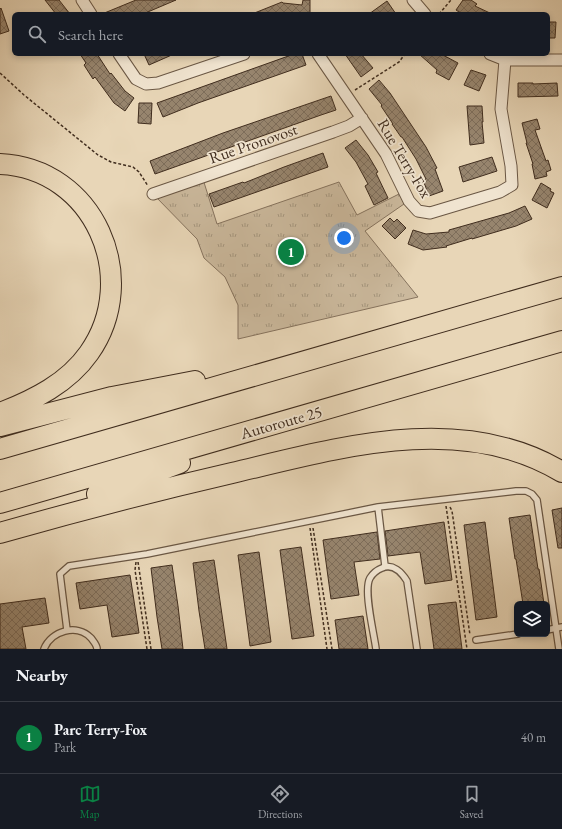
<!DOCTYPE html>
<style>
:root{--surface:#171b24;--page:#242831;--text:#f1f3f6;--muted:#9ea1a6;--line:#363941;--accent:#0b8043}
body{margin:0;font-family:"EB Garamond",serif;background:var(--page);color:var(--text)}
.controls{position:absolute;right:12px;bottom:12px;display:grid;overflow:hidden;border-radius:6px;box-shadow:0 2px 6px #0003}
.controls button{width:36px;height:36px;display:grid;place-items:center;padding:0;border:0;border-bottom:1px solid var(--line);background:var(--surface);color:var(--text);font:20px sans-serif}
.you{position:absolute;left:344px;top:238px;width:14px;height:14px;margin:-10px;border:3px solid #fff;border-radius:50%;background:#1a73e8;box-shadow:0 0 0 6px #1a73e833}
.badge{display:grid;place-items:center;width:26px;height:26px;border-radius:50%;background:var(--accent);color:#fff;font-size:13px;font-weight:700}
.pin{position:absolute;translate:-50% -50%;border:2px solid #fff;box-shadow:0 1px 4px #0006}
.list{margin:0;padding:0;list-style:none}
h2{display:flex;justify-content:space-between;align-items:center;height:52px;margin:0;padding:0 16px;font-size:17px}
h2 small{font-size:13px;font-weight:400;color:var(--muted)}
.list li{display:grid;grid-template-columns:26px 1fr auto;gap:12px;align-items:center;box-sizing:border-box;height:72px;padding:0 16px;border-top:1px solid var(--line)}
.list b{display:block;font-size:15px;white-space:nowrap}
.list p{margin:0;font-size:13px;white-space:nowrap;color:var(--muted)}
.list em{font-size:13px;font-style:normal;color:var(--muted)}
.icon{flex:none;width:22px;height:22px;fill:none;stroke:currentColor;stroke-width:2;stroke-linecap:round;stroke-linejoin:round}
.map{position:relative;flex:none;width:562px;height:649px;overflow:hidden}
.search{position:absolute;background:var(--surface);box-shadow:0 2px 6px #0003;left:12px;right:12px;top:12px;height:44px;display:flex;align-items:center;gap:10px;box-sizing:border-box;padding:0 14px;border-radius:6px;color:var(--muted);font-size:15px}
.sheet{height:124px;background:var(--surface)}
nav{display:flex;justify-content:space-around;align-items:center;box-sizing:border-box;height:56px;border-top:1px solid var(--line);background:var(--surface);font-size:11px;color:var(--muted)}
nav a{display:grid;justify-items:center;gap:2px}
nav .on{color:var(--accent)}
.map>svg:first-child{display:block}
.park{fill:url(#park-tufts);stroke:#86735e}
.building{fill:url(#building-cross-hatch);stroke:#402d1e}
.lines{fill:none;stroke-linecap:round;stroke-linejoin:round}
.service-casing{stroke:#6a5744;stroke-width:8}
.minor-casing{stroke:#6a5744;stroke-width:13}
.motorway-casing{stroke:#402d1e;stroke-width:22}
.path{stroke:#402d1e;stroke-width:1.5;stroke-dasharray:3 2;stroke-linecap:butt}
.service{stroke:#f0e4d0;stroke-width:5.5}
.minor{stroke:#f0e4d0;stroke-width:11}
.motorway{stroke:#e8d6b7;stroke-width:20}
.labels{text-anchor:middle;stroke-width:3.5;stroke-linejoin:round;paint-order:stroke}
.street-label{font-size:16px;fill:#402d1e;stroke:#f0e4d0}
</style>
<div class="map">
<svg width="562" height="649" viewBox="0 0 562 649">
<defs>
<pattern id="park-tufts" width="24" height="20" patternUnits="userSpaceOnUse"><rect width="24" height="20" fill="#cbb99d"/><path d="M3 7l-1-3M5 7V3M7 7l1-3M15 17l-1-3M17 17v-4M19 17l1-3" fill="none" stroke="#a6977f"/></pattern>
<pattern id="building-cross-hatch" width="8" height="8" patternUnits="userSpaceOnUse"><rect width="8" height="8" fill="#97856e"/><path d="M0 0l8 8M0 8l8-8" fill="none" stroke="#7d6d5a"/></pattern>
</defs>
<rect width="100%" height="100%" fill="#e8d6b7"/>
<filter id="stains"><feTurbulence type="fractalNoise" baseFrequency=".005" numOctaves="4"/><feColorMatrix values="0 0 0 0 .2 0 0 0 0 .09 0 0 0 0 .02 0 0 0 .5 -.17"/></filter>
<radialGradient id="worn" r=".72"><stop offset=".6" stop-color="#630" stop-opacity="0"/><stop offset="1" stop-color="#630" stop-opacity=".3"/></radialGradient>
<path class="park" d="M202,176l15,48 122,-42 18,33 44,-22 3,11 -39,27 53,66 -180,42v-34l-13,-28 -21,-19 -7,-19 -42,-43z"/>
<path class="building" d="M45,0h14l11,14h-14z
M136,0h40l-33,14h-41z
M303,0h7v14h-58l30,-12 1,1 19,2z
M463,0h8l6,4 -2,2 17,8h-30l-6,-4z
M387,1l9,13h-27z
M1,8l8,23 -9,3v-25z
M548,22h8l-1,16h-7z
M80,54h17l13,20 1,-1 14,18 9,7 -9,13 -11,-8 -19,-26 -2,2 -9,-14 2,-2z
M144,54h30l-25,11z
M294,54h8l4,11 -108,38 -35,14 -6,-14z
M345,54h16l12,14 -12,9z
M419,54h22l17,9 -9,17 -13,-7 1,-3z
M471,70l15,5 -7,16 -15,-6z
M379,80l11,13 36,54 11,21 -2,1 8,22 -14,5 -6,-16 3,-1 -10,-20 -14,-22h-1l-9,-13h1l-12,-18 1,-1 -13,-16z
M518,83h15v1l24,-1 1,13 -40,1z
M331,96l5,14 -15,5 -166,59 -5,-13 73,-28z
M139,103h13l-1,21 -13,-1z
M467,106h15l1,16h-1l2,21 -14,2z
M537,119l3,10 -5,1 11,31 2,-1 3,10 -5,2 1,4 -12,3 -3,-15h1l-7,-21h1l-5,-20z
M356,140l12,15 10,17 -2,1 12,25 -14,7 -9,-19 3,-2 -12,-22 -11,-14z
M323,153l5,14 -114,40 -5,-13 34,-12 1,1 40,-16z
M492,157l5,14 -34,11 -4,-15z
M541,183l10,6 -1,2 4,2 -7,15 -15,-8z
M525,206l7,13 -16,7 -44,13v-1l-26,8 1,1 -24,3 -15,-6 5,-14 13,4 23,-2v-2l60,-17z
M390,218l4,4 3,-3 9,9 -11,11 -13,-13z
M562,508v40h-4l-6,-38z
M530,515l8,54h1l5,35h-21l-7,-45h-1l-6,-41z
M444,522l8,58 -27,4 -5,-32 -32,4 -3,-25z
M485,522l12,95 -21,3 -12,-95z
M377,532l3,27 -26,3 5,33 -28,4 -8,-59z
M301,547l13,89 -22,3 -12,-89z
M259,552l12,90 -21,4 -12,-91z
M214,560l6,41 7,48h-22l-6,-38 -6,-48z
M172,565l6,41 5,43h-21l-5,-32 -6,-49z
M130,575l9,58 -27,4 -5,-32 -27,4 -4,-26z
M45,598l4,25 -27,4 4,22h-26v-45z
M456,602l6,47h-28l-6,-44z
M363,616l5,33h-29l-4,-29z"/>
<g class="lines">
<g class="service-casing">
<path id="service" d="M378,507l7,59
M67,630l-7,-56 9,-8 78,-12 231,-47 138,-16h10l6,3 5,6 22,149
M547,630l15,-3
M476,640l42,-6
M44,649c7,-18 33,-26 47,-11 3,4 6,7 6,11
M376,649c-2,-16 -13,-59 -6,-71 3,-5 7,-8 12,-10 11,-5 20,5 25,13l10,68"/>
</g>
<g class="minor-casing">
<path id="minor" d="M82,0l9,14
M413,0l12,14
M119,54l17,25 10,5 12,-1 86,-29
M318,54l68,100 23,47 9,10 12,2 70,-21 12,-7 -1,-19 -10,-57 4,-49
M490,54l15,6h57
M153,194l180,-62 16,-6 13,-8"/>
</g>
<g class="motorway-casing">
<path id="motorway" d="M0,164c94,4 142,114 89,189 -21,30 -55,47 -89,60
M0,426l112,-29 83,-16
M0,449l562,-162
M97,494l83,-31
M0,503l562,-162
M0,533c77,-22 154,-42 232,-60 106,-25 229,-62 330,-1"/>
</g>
<path class="path" d="M439,14l12,-14
M0,73l24,22 74,60 13,7 22,5 6,5 9,14
M355,90l44,-28 6,-8
M446,506l21,143
M450,507l2,4 18,124
M310,528l17,121
M313,528l19,121
M136,562l-1,8 12,79
M138,562l13,87"/>
<use href="#service" class="service"/>
<use href="#minor" class="minor"/>
<use href="#motorway" class="motorway"/>
</g>
<g class="labels">
<g class="street-label">
<text transform="translate(253 143) rotate(-19)" y="6">Rue Pronovost</text>
<text transform="translate(405 158) rotate(59)" y="6">Rue Terry-Fox</text>
<text transform="translate(281 422) rotate(-16)" y="6">Autoroute 25</text>
</g>
</g>
<rect width="100%" height="100%" filter="url(#stains)"/>
<rect width="100%" height="100%" fill="url(#worn)"/>
</svg>
<div class="controls">
<button><svg class="icon" aria-label="layers" viewBox="0 0 24 24"><path d="M12 4l9 5-9 5-9-5zM3 14l9 5 9-5"/></svg></button>
</div>
<div class="you"></div>
<div class="pin badge" style="left:291px;top:252px">1</div>
<div class="search"><svg class="icon" aria-label="search" viewBox="0 0 24 24"><circle cx="10" cy="10" r="6"/><path d="M15 15l6 6"/></svg>Search here</div>
</div>
<section class="sheet">
<h2>Nearby<small></small></h2>
<ul class="list">
<li><span class="badge">1</span><div><b>Parc Terry-Fox</b><p>Park</p></div><em>40 m</em></li>
</ul>
</section>
<nav>
<a class="on"><svg class="icon" aria-label="map" viewBox="0 0 24 24"><path d="M3 6l6-2 6 2 6-2v14l-6 2-6-2-6 2zM9 4v14M15 6v14"/></svg>Map</a>
<a><svg class="icon" aria-label="directions" viewBox="0 0 24 24"><path d="M12 3l9 9-9 9-9-9zM9 14v-3h6M13 9l2 2-2 2"/></svg>Directions</a>
<a><svg class="icon" aria-label="saved" viewBox="0 0 24 24"><path d="M7 4h10v16l-5-4-5 4z"/></svg>Saved</a>
</nav>
